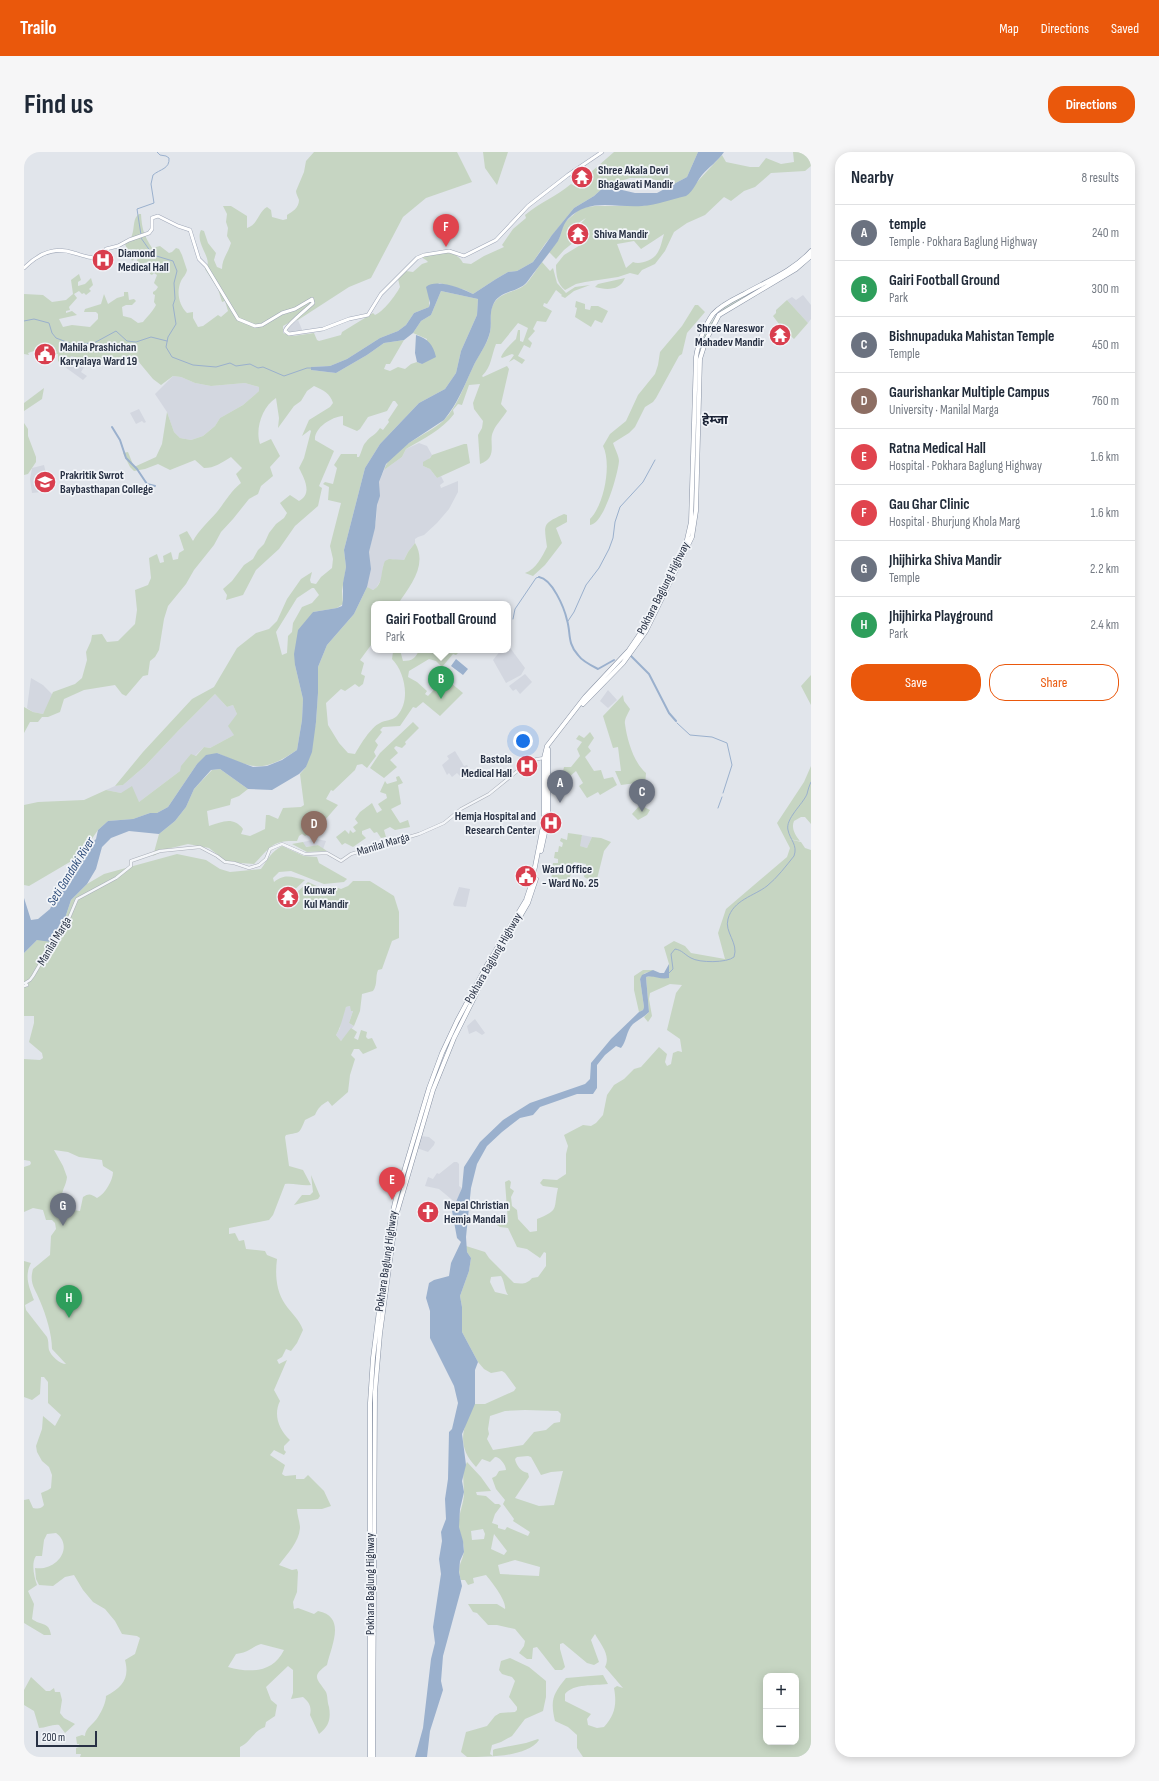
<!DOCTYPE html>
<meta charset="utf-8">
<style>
:root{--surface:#fff;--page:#f6f6f7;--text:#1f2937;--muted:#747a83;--line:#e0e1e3;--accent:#ea580c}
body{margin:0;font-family:"Sofia Sans Condensed","Noto Sans Devanagari",sans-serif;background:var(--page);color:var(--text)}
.controls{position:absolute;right:12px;bottom:12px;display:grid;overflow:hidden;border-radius:8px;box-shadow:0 2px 10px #0003}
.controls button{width:36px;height:36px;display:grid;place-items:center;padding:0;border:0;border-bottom:1px solid var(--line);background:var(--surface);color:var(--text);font:20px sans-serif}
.scale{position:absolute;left:12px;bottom:10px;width:61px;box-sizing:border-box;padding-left:4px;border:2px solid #283144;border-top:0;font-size:11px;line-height:14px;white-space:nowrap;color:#283144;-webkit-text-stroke:3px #f1f4f8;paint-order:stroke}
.you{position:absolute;left:499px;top:589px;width:14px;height:14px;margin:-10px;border:3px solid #fff;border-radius:50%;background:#1a73e8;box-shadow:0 0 0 6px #1a73e833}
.badge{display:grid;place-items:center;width:26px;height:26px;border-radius:50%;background:var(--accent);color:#fff;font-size:13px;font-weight:700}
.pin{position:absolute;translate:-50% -33px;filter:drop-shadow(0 1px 2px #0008)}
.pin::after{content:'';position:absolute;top:21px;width:14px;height:12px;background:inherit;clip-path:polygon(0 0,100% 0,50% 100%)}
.popup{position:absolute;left:347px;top:449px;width:140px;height:52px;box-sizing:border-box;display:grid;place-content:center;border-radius:8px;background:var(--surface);filter:drop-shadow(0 1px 3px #0005);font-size:13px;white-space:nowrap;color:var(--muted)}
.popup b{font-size:15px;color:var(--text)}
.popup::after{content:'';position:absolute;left:50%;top:100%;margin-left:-8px;border:8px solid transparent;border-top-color:var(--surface)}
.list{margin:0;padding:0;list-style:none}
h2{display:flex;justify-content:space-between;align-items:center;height:52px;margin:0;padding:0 16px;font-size:17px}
h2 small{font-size:13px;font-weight:400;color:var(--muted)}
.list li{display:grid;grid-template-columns:26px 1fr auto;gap:12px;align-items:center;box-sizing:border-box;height:56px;padding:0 16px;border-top:1px solid var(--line)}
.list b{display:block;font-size:15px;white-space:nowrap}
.list p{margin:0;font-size:13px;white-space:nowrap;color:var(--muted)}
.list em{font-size:13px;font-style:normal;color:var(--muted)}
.actions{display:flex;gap:8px;padding:12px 16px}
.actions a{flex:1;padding:9px 0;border:1px solid var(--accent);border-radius:16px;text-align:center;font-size:14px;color:var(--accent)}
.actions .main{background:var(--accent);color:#fff}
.map{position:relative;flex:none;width:787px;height:1605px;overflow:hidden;border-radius:16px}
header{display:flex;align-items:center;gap:24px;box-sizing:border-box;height:56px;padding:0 20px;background:var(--accent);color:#fff}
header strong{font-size:19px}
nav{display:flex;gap:22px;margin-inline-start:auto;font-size:14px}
.intro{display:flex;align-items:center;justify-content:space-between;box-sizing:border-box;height:96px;padding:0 24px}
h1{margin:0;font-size:28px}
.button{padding:10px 18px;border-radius:16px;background:var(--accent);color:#fff;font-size:14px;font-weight:700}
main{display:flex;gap:24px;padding:0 24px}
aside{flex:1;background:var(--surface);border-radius:16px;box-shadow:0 2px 10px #0003}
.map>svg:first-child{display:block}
.built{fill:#d3d7e0}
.green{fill:#c6d5c2;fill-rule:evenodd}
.water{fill:#9ab0cd}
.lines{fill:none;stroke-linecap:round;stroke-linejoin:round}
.stream{stroke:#9ab0cd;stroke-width:1}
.canal{stroke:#9ab0cd;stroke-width:2}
.minor-casing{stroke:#aaafb9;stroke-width:3.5}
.major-casing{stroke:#a0a8b8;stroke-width:4}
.highway-casing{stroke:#8791a3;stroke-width:5}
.minor{stroke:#f4f6f9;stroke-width:2.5}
.major{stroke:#fff;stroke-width:3}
.highway{stroke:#fff;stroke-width:4}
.labels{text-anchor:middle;stroke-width:3.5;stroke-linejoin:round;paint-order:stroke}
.poi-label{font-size:12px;font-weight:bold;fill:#283144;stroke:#f1f4f8;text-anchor:start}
.street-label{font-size:12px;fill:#283144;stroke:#f1f4f8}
.neighbourhood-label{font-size:13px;font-weight:bold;fill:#1a2235;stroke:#f1f4f8}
.water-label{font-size:13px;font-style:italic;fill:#2f4d7b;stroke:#f1f4f8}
</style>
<header>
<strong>Trailo</strong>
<nav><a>Map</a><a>Directions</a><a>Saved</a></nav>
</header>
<div class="intro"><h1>Find us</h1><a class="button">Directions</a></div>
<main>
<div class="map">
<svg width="787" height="1605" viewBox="0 0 787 1605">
<rect width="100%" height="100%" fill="#e1e5eb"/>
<path class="built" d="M779,143l8,10v14l-3,4 -21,-23 5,-3 4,3z
M274,168l5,12 -13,1 -4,-2 3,-6z
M47,204l17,5 -7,11 6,4 -4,4 -18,-13z
M149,224l8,1 14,6 16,3 34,-3 14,4v4l-16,14 -23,13 -5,8 -12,10 -12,4 -11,-2 -6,-6 -7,-20 -12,-18z
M115,257l7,13 -2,1 -2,-2 -6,3 -6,-11z
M395,291l8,3 5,9 -9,11 7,3 7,9 4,-2 3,6 -4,3 1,3 17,-7v11l-9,17 -12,14 -13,12 -6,2 -3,2v4l-7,9 -4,8 -5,1 -7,-2 -9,6 -1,13 -6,10 -3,2 -4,-1 -3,-4 4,-15 -1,-18 7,-31 3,-39 5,-12 18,-13 4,-8z
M20,313l6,26 -18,2 -2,-14 2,-11z
M484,493l17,23 -4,7 -15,8 -13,-23 8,-10h7z
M501,522l7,8 -12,12 -4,-5 -3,2 -4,-5z
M7,526l12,7 10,10 -10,19 -10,-2 -6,-4z
M584,538l9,10 -9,8 -8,-7z
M191,542l12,13 6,-2 4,9 -3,21 -24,13 -6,-1 -24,24 -41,31 -18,-9 -15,-3 9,-4 8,-1 22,-19 33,-35z
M431,599l9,15 3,-1 2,4 -8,8 -4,-4 -5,4 -3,-4 -2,2 -5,-10 7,-6 -2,-3z
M558,683l10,2 -5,11 -8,-2z
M293,687l9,2 -3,8 -5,-4 -13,2 -2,-5z
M435,735l11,2 -4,18 -12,-1 -1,-2z
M326,854l3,5 -4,12 5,3 -13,15 -5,-6 4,-7 1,-9 5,-12z
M451,867l10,14 -3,2 -6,-4 -7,3 -2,-8z
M397,984l8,1 6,5 -1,3 -6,7 -11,-4z
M430,1010h3l2,2v22l3,2 -6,15 -17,-14 -14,-3 3,-9 5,2 4,-6 2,1z"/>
<path class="green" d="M290,0h143l15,30 -46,16 -23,19 -32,61 -22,9 -51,33 -6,1 -9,5v7l10,3 21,-3 3,7 2,1 22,-6 1,-3 31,-19 2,2c8,-3 21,-20 25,-28l-2,-8 8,-8 7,1 9,-8 6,-2 -2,-2 -5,-3c14,-3 34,-10 42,6l8,1 13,-8 20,-9 -2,-2 11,-16 13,-11 -1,-3c14,-12 32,-19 46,-31l4,2 39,-34h84l-11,25 -15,8 -23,-7h-19l-25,8 -11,10 -20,12 -29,36 -12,18 -16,9 -9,1 -12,7 -23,15 -8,-4 -26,-7 -10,14v10l-15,6 -8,12 -8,6 -18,7 -33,21 -17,7 -19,1v3l25,3 31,-18 17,-12 20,-3 -14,24h-4l-2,5 6,2 8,-4 7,2 6,-5 6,-2 5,2 5,-25 -14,-6 8,-12 10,-6 10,-24 37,8 -1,16 -16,36 -5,22 -11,16 -26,14 -39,41 -15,24 -21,82 2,17 -4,24 1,13 -6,4 -24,4 -18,53 8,34 -1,21 -5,30c-34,23 -44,19 -80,3l-20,11 -29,43 -11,6h-7l-17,6 -25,2 -10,9 -18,26 -51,30 -5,-1v-80l14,-3 46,-2 22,-10 15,3 11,-7 7,16 41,-31 1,-5 10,-12 5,2 8,-9 6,1 24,-13 -6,-9 9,-12 -4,-9 -6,2 -12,-13 -37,37 -33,35 -22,19 -8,1 28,-34 49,-53 22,-12 23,-39 19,-15 13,-4 8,-8 10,-22 14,-20 11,-7 -2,8 1,3 5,1 5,-7 11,-9 1,-9 -3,-13 11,-43 -13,-3 1,-13 -6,-3 2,-2 8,2 4,-16 -3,-3 7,-11h16v3h2c3,-5 3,-11 7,-15 4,-6 10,-7 14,-14l3,2 6,-8 -1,-2 10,-15 -3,-4h-2l-6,10 -19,6 -8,12 -3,2 -14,-6v-9c-12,1 -29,12 -28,24l19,11 -15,35 3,2 -4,18 -23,20 -16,23 -23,21 -13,25 -17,5 1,-5 -4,-6 9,-8 12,-16 9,-6 5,-9 6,-6 5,-11 7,-9 8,-6 3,-5 -7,-10 10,-8 9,6c14,-7 5,-23 0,-33l5,-10 7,-27 -1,-1 -8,6 7,-16 21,-13 3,-4c-3,-10 -10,-13 -19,-17l-7,5 -6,10 -7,5 -16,22 1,-10 -3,-20c-14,9 -21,31 -16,46l11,-5 9,17 -10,11 3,9 -12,10 -3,8 -9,5 -16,20 -12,13 -7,13 -20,25 -8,14 -18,22 -4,13 -5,31 -4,7 -5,4 -2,14 -5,1 -17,20 -4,-2 -7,-9 -31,5 -20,9 -4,13 -12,5h-6l-4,5h-8l-6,11v-26l9,5 10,2 10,-22 22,-8 7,-6 5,-18 -1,-8 5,-11 1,-6 10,-1 5,8 11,-1 17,-17 2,-14 -2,-20 13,-5 3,-7 -2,-20 8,-4 3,9 4,-1 -1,-6 8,-4 2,8 5,-1 1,-6 5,-3 -5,-15 8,-4 6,10c6,-11 15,-19 24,-29 8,-10 14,-21 24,-29l-5,-9 6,-6 -11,-11c-10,6 -16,11 -27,11l-9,-8 -25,10 -12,-6 -13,5 -11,2 -4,-4 -7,-14 5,-1 6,15 22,-10 6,-13 5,-32 7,20 6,6 11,2 12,-4 12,-10 5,-8 23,-13 16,-14v-4l-14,-4 -34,3 -16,-3 -14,-6 -8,-1 -12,9 -8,-6 -15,-18 -9,-3 -10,2 -6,-2 -22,7 -1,-4 -19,-5 -6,11 -7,-6v-7h-6l-1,-2 -12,2 -5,-3 -6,2 1,2 -5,-1v-60l19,1 9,7 14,-2 7,-6 -2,-14 8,-6 2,6 -3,2v4l7,-2 6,-6 2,7 -4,4 2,2 -5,4 -2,-2 -2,1 -3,-3 -5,3 3,4 -8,9 1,3 -4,1v2l6,-2 5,4 -18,4 4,8 9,-2 18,2 8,-8v-5l-2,-2h-12l1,-3 16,-5 3,-10 4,10 9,-6 7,-2v-4h4l1,8 5,-1 2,2 -4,4h-6l-4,2 1,9 8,2 7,5 5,-1c4,-5 10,-11 13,-17l-2,-3 1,-7 -2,-1v-2l3,-2 2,-3 -4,-4 3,-8 -3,-2 -2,2 -2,-1 -2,-12 -9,2 -2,-3 1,-8 -3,1 -1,5 -2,2 -7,-17c13,-8 5,-24 14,-30h2c1,16 3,21 11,34l8,-2 9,7 3,-1 4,-4 3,1 3,6 5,15c-1,5 -4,7 -6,11 -5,11 -2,24 6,32l6,-1v6l5,9 5,-1 15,-11 3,2 7,-6 -3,-10 -3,1 -4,-13 -13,-20c10,-9 -11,-25 -4,-39l3,1 4,12 8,10 -2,7 3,7 5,2c0,-10 6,-16 9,-26l-4,-7 1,-8 -2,-6 1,-8 -4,-8h8l16,10v12c11,-3 11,-16 20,-21l4,3 1,7 11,3 4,-1v-4c5,-3 12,-7 12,-15 -1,-3 -3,-6 -3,-9l8,-19 2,-11zM288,436h2l5,7 -7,8 -10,4 -9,16 -1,9 -4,4 -1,17 -5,2 -6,-23 21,-34z
M459,0h25l-11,33 -12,-17z
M769,0h14l1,2 3,-2v14l-6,5 -34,2 -16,14 -11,4 -13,10 -7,-4 -19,18 -18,8 -13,9 -9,19 -10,13 -13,6 -4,5 -8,-2 -12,4 -33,5 -9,2 -11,6c-8,-6 -9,-16 -9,-25l8,-10 18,-11 -3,-7 4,-4 -7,-5 10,-10c-9,5 -13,10 -15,20l3,4 -10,8 -8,9 -7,-7 10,-13 5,-16 17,-15 14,-2h48l30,-8 24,-16 25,-27 4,7 24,5h9l7,-9 15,6 13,-2zM640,82c-2,6 -3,13 -6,18 -4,8 -18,13 -25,10l-7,6 -9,-24 17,-3 7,8z
M787,101l-3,5 -12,10 -76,44 -7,9 -12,27 -2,10 -5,155h-2l7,-158c3,-17 11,-36 25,-47l73,-43z
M518,110l8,9 3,-3 4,15 9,10 9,-6 15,-2 -16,6 -9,7 -4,-2 1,-1 -6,-5 -9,14 -3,-1 -1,3 9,5 -6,11 -9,-1 -4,8 2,2 -7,8 4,4 -2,5 -6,-3 -6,11 7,4 -3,4 -8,-5 -5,3 5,-7 -2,-1 -10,4 -1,-1c3,-7 10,-13 15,-18l2,-9h2v11l3,1 5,-14 -10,-5 -17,21h-5c-5,12 -4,22 -14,32l1,1 24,-11 2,3 -8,35 6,7c-4,7 -11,13 -14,21 -5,10 6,25 -13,32l-2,-29 4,-7 1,-7 -9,-12 -1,-6 7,-19 -11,1 -7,20 -4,-1 -5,6 1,4c-12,16 -31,25 -48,35l-4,8 -18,13c8,-24 43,-34 60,-50 14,-14 20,-35 29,-53 5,-12 15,-23 17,-35 2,-9 -1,-19 3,-27 7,-14 23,-12 33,-21 4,-4 12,-17 16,-22z
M601,126c-5,13 -19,12 -30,9l3,-3z
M763,148l21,23 -14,16 -12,-11 -9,-12 3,-3v-3z
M552,149l9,3v5l5,1 1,-4h7l10,5 -6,12 -7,-3 -4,7 -16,-10 2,-9 -2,-1z
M671,153h3l7,7 -18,21 -5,21 -3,2 -23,42 -3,4 -8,5 -10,20 -6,6 -16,10c2,6 6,13 6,18 -1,13 -15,63 -29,64v-6c14,-14 22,-55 13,-73l7,-12 16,-13 12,-26 17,-21 3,-9 2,-13 22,-26z
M20,236l-2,11 -18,12v-8z
M0,271l4,6v7l8,21v5l-8,12 -4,1z
M440,292h3l3,19 -33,15 -7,-9 -7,-3v-4l7,-4 2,-3z
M540,362l3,1v7l-11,6 6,15 -17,22 -12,11 -8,-3c11,-4 17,-16 22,-26 -3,-23 -5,-23 17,-33z
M391,391c13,22 -5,43 -17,61h-24v37l-14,19 4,3 -3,11 4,2 -2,8 -4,3 -4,-3 -10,7 -4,-2 -15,14 2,22 11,18 9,10 7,1c5,-9 16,-27 25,-31 5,-3 12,-2 17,-7 14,-15 8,-44 -5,-57l1,-7 3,-2h4l3,11c9,0 13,-3 16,-11h39l1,2 -3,3 -3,-1 -11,13 -6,-6 -7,-2 -20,12 -1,6 9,5 10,9 -2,3 3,2 17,-18 18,15 -23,23 -17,-14 -7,6 -3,-1 -13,19 -17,1 -3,3 2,2 -7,9 3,4 -4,7 2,4 -9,12 -5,-4 -5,1 -2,5 -22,21 -2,-1 -5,9 12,6 -13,15 -9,-6 -11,9 2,12 -2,1 -3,-2 -3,2 -2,5c-26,-1 -27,7 -43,23l-27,-2 -18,-14 -21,-4 -21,5 -14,7 6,-22 16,-13 11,-14 8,-18 18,-19 8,-1 28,20 -9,7 -8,3 -1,6 -23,6 2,15c13,-4 24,-10 34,3l-2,5 9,2 15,-7 1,-14h3l9,4 5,-11 18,-1 3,-2 -4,-31 6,-7 10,-45 2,-29v-26l9,-22 27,-31 13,-27 6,3c11,-6 7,-19 12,-29l4,-2 15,1 4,-8z
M787,523v30l-10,-19z
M599,543l1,6 6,8c-2,5 -6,10 -5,15 2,16 9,39 21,49l-1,13 -9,-3 -15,2 -6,-14h6l-3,-24 -5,1 -10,-32z
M389,570l6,6 -14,14 1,2 -4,4 -6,-2 -2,2 4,5 -8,7 7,7 -13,11 -14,-10 10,-15z
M566,580l4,6 -6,9 3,4 -6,6 9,14 7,-1 3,9 9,-2 4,8 -17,10 -2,-3 -11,6 -8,-12 4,-3 -7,-12 -16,14 4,-18h7l9,-11 -3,-7 5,-7 -6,-3 3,-4 5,3z
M787,614v58l-6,-7h-4l-7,4c-3,7 1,14 6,20l-11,-2 12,3 4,6 6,2v907h-228l-6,-9v-13l-9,-8 -13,-6c-5,-21 -2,-27 11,-43l37,-3 5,9c-14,2 -34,-1 -43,10v7l26,13 -4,5 1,6 9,3 7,-1c11,-12 13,-23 10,-39l3,-2 6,2 -18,-21c6,-12 -4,-22 -10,-33l-4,6 8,22 -5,3 -7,-2 -24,-20 -3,1v5l5,18 -3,3h-7l-18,-23 -4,1 -1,11h-5l-8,-6 5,-7 1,-5 -10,-12 -18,-4h-9l-11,-12 -4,-1 -5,-8h29l8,5c2,-8 -14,-28 -19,-34l-13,3 1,5 -6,2 -3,-5h-4c-5,-16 2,-17 3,-30 0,-9 -5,-16 -5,-24 -1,-12 5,-22 5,-33 0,-12 -3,-19 3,-31l14,15 10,14 -15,1 1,3 9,1 9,8h4l2,2 -6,8 -3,9 6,2v3l7,2 2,-3 21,9 2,-4 -17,-11 1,-2 -11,-15 2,-4 -9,-11 -4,-11 4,-2 3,-5 7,-1c0,-5 -6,-13 -11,-13l-5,5 -8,-3 -6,8c-20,-21 -14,-40 -1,-63h10l29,-13 2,-3 -11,-15 -3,-2 -11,2 -7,-4 -6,-7 -16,-30v-25l-2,-11 9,-25 2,-13 -4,-6 -1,-6 19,6 4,6 25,25c9,1 13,1 18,-5l6,-1 8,-11v-13l-2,-1 -4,6 -13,-9 -10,-2 -9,-19 -8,-1 -3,-2 2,-3 7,2 2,-2 -3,-40 4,-2 2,2 -1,6 4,3 -3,6 1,9 5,4 1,9 12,13 7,-1v-12c23,-9 16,-10 21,-31l-15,-2 -3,-3 3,-4 14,1 9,-6v-20l2,-8 -4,-11 19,-10 8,1 5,-3 7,-8 4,-20 7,-10 10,-6 10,-10 7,-2 18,-20 8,7 -2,8 2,4 4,-2 2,-11 5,-2 4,1 -2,-13 -13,-9 9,-37 6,-8 -12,-1 -20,9 -1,6 3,17 -4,6 -4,-5 5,-5 -3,-35 6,-1 17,2v-14l-5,-17 10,-6 11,5 6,7 34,6 -7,-26 8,-24 61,-52 3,-9 -13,-25 27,-41zM477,1124c4,6 3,13 7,19l-13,-3 -5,-10 1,-5zM501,1258l33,1 3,3 -1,8 -6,1 -8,7 -12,2 -11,13 -30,5 -6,-11 2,-5 -1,-5 2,-13 15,-5zM504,1304l3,1 10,18 10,-3 12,-1 -9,34 -15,1 -24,-8 14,-21 -1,-4c-7,-1 -12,-8 -13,-14l2,-2zM459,1377l2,5 -1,5 -12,1 -1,-9zM470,1382l13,17 -3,4 -13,-6zM491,1408l25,7 -1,9 -39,-2 -2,-9zM742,1524h30v66h-30z
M375,624l4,7 -5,2 3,19 -10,5 9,14 8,-3 2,7 -15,3 -5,-3 -6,3 2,7 -5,1 -4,-6 -3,1 -4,-5 -8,3v3l4,4 -13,9 -8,-4 -3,2 -6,-8 9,-7 4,4 1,-4 3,3 3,-2 -3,-4 5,-4 -3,-4 5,-7 12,-9 5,10 5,-3 -4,-6 9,-6 -1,-4 -6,-2 5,-11 2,3 10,-3 -1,-4z
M616,653l10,5 -3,5 -9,5 -6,-6z
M544,681l14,2 -2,11 7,2 5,-11 9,1 10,4 -7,9 -8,32 -12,-6 2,-13 -12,-2 -2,4 -4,-1 -2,6 6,1 -5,11 -5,-1 -2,3 -9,-3 2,-19h5v-4l-4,-1 1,-6h3l1,-6 3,1 1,-4 -3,-2 1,-3 6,2z
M279,690l3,5 12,-2 9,6 -20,1 -15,-8z
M258,694l22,10 13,1 2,6 28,16 -3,3 -20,2 -33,-13 -12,1 -6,6 1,4c11,-9 18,-5 31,-2l-14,13 -8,-6 -2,2 2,5 8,10 2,-3 6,1 1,-3 -6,-4 14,-13 15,7 10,-3 8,3 7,-3 5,-5h17l24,15 5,16v26l-7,3 -10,28 -4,1c-3,7 0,14 -5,21l-11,3 -2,17 -6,15 -5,-3 4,-12h-2l-1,-5 -4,1c-3,9 -5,20 -10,28l5,6 10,-13 6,4 -3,6 4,2 3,-10 6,2 -1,5 2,2 4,-1 5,10 -14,6 -4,-5h-5l-3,6 4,4 -5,16 -2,17 -16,14 -4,-5c-7,4 -10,7 -13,14l-10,5c-6,14 -4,12 -19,15l-1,2 4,29 14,4 8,15c-10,1 -17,-2 -26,-1l-12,31 -4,5 -40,8v6l6,-1 4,8 5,-1 2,9 19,2 2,4 10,4c-2,15 -1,32 8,45 6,9 14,15 18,26l-6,13 -6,8 -5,-2 -4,8 -5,3 2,4 8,-4 -13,30 6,11c-7,14 -1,29 10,39l-6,6v4l2,2 -2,3 -10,-5 -4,5 15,10 -3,9 3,2 11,-1v4h8l4,-4 16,16 7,15 -9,3h-25c0,6 3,13 3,19 -1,14 -13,26 -21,37l13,5 5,-1 1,3 -1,20 -4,10 1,7 4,-1 16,6 4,-3c29,6 13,35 9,54 -17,12 -9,14 -1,27 2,5 1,9 3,15 2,12 0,19 -10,27l-9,-19c2,-8 -1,-13 -7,-18l-12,2 2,-6v-23l-5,-4 -22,21 5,13 6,5 -2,11 -9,6 -1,5c-12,4 -14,15 -25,20v10h-160l1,-3h-5v-6l3,-1v-3h-2l-1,-7 6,-2 3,1c0,-8 9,-12 13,-19 4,-6 8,-15 8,-21 16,-9 24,-17 19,-36l10,-6 5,-16 -3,-2 -15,-2 -7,-13 -10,-12 -12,-7 -10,-12 -9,-15 -9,2 -12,9 -14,-1 -3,-6 -1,-11c23,3 39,-22 21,-35l-9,1 -3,6 -2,16h-6c-5,7 -2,21 1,29l-9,6 6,13 -2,15c9,7 17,2 19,16h-7l-20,-12v-123l5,-1 4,9c5,1 8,1 11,-3l-3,-12 7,-3 3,-2 1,-13 -3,-8 -7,-6 -5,-9 -1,-6 6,-17 1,-13 12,10 6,-11 -13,-12v-21l-4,-5h-3l-1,17 -8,6 -8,-3v-136l7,2c-7,13 -2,24 3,37l-9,5 1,5 21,27c2,5 1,8 2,13 2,6 11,14 17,14l-14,-15c0,-15 -6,-34 -12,-48 -5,-13 -11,-17 -7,-32l17,-14 1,-19 5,-7 -1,-6 -3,-3h-6l-3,-10 -10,-2 -9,4v-45l6,-2 1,-2 -1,-2 -6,-1v-101l16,1 3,-2 -1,-5 -13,-11 5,-19v-7h-10v-63l13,-13 27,-19 7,-21 16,-16 17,-10 73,-20 29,6 14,9 10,3 31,-3c7,-10 10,-17 21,-23zM30,998l14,2 11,5 23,3 1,6 10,6c0,8 -8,22 -16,26 -6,-4 -8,-5 -14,-1l-3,14 -13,-2c-11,-14 -1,-20 0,-32l-4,-11zM237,1492l23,6c-11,23 -34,23 -56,17l8,-13c15,-2 13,-6 25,-10z
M619,818h10l-2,2 -6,1 -5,6 4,28 -1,3 -4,2 -5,-22v-14z
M287,1023l9,21 -2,3 -24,6 8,-10h8l3,-3z
M486,1506l19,9 17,14v16l-3,14 -18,8 -13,17 -11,6 -9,3 -2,9 3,2v-6l2,-1 31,-6 12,-4 1,1c-12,17 -50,17 -72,17l-6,-5 5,-20 21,-6 8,-10 5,-3 15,-1 2,-2v-3l-8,-10 6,-16 -3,-4 -10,-3 -3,-4 2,-9z
M7,1525l15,14h4l4,-3 1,4h5l2,8 -2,13 4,5 11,6 -10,9 -6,-8c-6,-1 -13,3 -20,3l-5,-17 -10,-6v-15z"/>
<path class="water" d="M674,0h26c-6,9 -15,15 -22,23 -6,7 -8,16 -16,21 -14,3 -29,9 -44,10 -27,2 -53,-9 -74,13 -6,6 -6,15 -10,22 -10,14 -21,27 -31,41 -9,11 -28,8 -34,23 -4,9 -1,18 -3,27 -3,13 -12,24 -17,35 -9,19 -15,36 -29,53l-35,23 -23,21 -7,18 1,14 -3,9 -2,23 -6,24 2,17 -4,18 -13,27 -27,31 -9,22v26l-2,29 -4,30 -6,15 -7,7 -27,16 -24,-1 -28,-20 -9,1 -17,19 -8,18 -11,14 -16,13 -30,-3 -18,7 -9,9 -6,22 -9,15 -16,16 -7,21 -13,21 -14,-2 -13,13v-55l7,22 7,-1 12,-10 10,-22 20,-31 16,-17 2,-9 10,-9 25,-2 17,-6h7l11,-6 29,-43 9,-9 11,-2 36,14 14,-1 15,-6 15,-10 5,-30 1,-21 -8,-34 -1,-11 4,-24 15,-18 24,-4 5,-2 1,-6v-17l3,-16 -2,-17 21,-82 15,-24 39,-41 26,-14 11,-16 5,-22 16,-36 1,-16 -37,-8 -10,24 -10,6 -8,12 -9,7 -20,3 -17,12 -31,18 -25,-3v-3l19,-1 17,-7 33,-21 18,-7 8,-6 8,-12 15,-6 1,-4 -4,-16c10,-9 37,2 47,7l23,-15 12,-7 9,-1 16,-9 19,-27 22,-27 20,-12 11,-10 30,7h22l30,-16z
M392,183c12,4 17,9 20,22l-14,7 -5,-2 -2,-9z
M432,507l12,10 -5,6 -12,-9z
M645,812v14c-9,2 -15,-3 -23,-1l3,35c-5,5 -11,8 -16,12 -7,7 -6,17 -12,24l-5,-2 -11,9 -8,10v23l-4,6h-16l-37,13 -7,8 -13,3 -18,14 -15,14 -10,18 -6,24 -5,49 1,15 4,6 -2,13 -9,25 2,11v25l16,30 -3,8v34l-13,30 4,31 -4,16 2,11 -4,17 -1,18 4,14 1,11 -4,9 -1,11 3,14 -19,70 -2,25 2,9 -13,41 -3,26h-12l8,-29 8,-69 4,-16 -2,-16 8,-53 -2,-15 3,-18 -1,-9 5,-13 -1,-20 3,-20 1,-47 3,-3 6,-26 -4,-17 -24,-48v-27l-4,-13 3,-15 5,-3 15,-4 2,-13 10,-21 -4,-4 -5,-27 10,-23 2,-21 16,-25 23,-22 27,-17 55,-19 5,-5 1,-16 20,-24 28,-27 4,-2 1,-3 -4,-28 2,-4 11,-5 7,3h4z"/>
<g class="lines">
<path class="stream" d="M117,83l-4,-26 17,-6 -3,-19 2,-9c7,-6 17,-6 16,-17l-3,-2 -6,-1 -3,-3
M117,86l12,17 20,6 4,10 -3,12 1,16 -2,6 3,19 -8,13 -2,10 6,10 21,8 23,2 14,-4 6,3 14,-2 8,4 5,-1 21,9 23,-8h5
M0,169l10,-2 15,4 3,10 4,5 16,6 22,-1 22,-12 11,10 9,1 15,-5 16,4
M489,467l2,-10 21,-31 3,-1
M544,469l6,-9 12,-27 13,-17 10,-19 4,-11 2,-16 5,-15 23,-25 12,-22
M653,571l13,12 22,2 15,6 5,22 -9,28
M694,656l4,-11
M645,821l4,-4 -2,-15 4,-5c7,1 10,6 16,9 8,5 36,5 43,-1 5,-14 -10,-25 -6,-38 5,-19 26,-23 39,-33 10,-8 19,-20 27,-30 4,-11 -4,-16 -6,-26 -3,-11 15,-26 19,-36 1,-4 2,-8 4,-12"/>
<path class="canal" d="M88,275l8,13 6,18 11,11 10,15 8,2
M515,425c13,2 25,30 28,43 4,13 0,23 11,35 4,6 14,11 20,14l16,-9
M606,503l19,19 20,39 7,8"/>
<g class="minor-casing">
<path id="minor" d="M0,834l3,-1 -2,-2 5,-3 3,-4 7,-12 10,-14 12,-23 7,-9 8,-19 39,-21 15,-12v-5l29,-10 40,-4 17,9 8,6 9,1 15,5 10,-3 7,-6 4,-10 12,-5 23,10 22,-1 14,8 10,-7 68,-20 25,-11 17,-14 28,-15 42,-34 13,-2"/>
</g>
<g class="major-casing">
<path id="major" d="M0,116c14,-14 31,-22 50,-15 10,3 16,6 27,4l5,-8 12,-3 11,-6 20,-7 3,-4v-11l6,-2 20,10 12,4 9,29 7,7 32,53 17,7 7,-1 20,-12 13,-4 17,-10 1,4c-6,6 -28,23 -28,28l4,3 34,-5 26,-10 19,-4 13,-21 36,-36 7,-3 25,-4 15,5 32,-16 32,-34 40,-31 34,-23"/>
</g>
<g class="highway-casing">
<path id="highway" d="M559,552l40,-41 23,-32 46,-94 4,-26 4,-152 6,-19 13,-25 77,-46 15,-13
M517,699l7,-32v-70
M346,1605v-354l3,-45 17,-134 6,-26 33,-110 13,-35 15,-32 30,-56 39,-65 6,-18 12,-61v-63l3,-12 38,-49 44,-47 15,-22 42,-84 5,-22 5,-165c2,-14 9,-32 17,-43 8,-9 21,-15 31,-20 23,-13 49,-23 67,-43
M349,1605l2,-365 5,-58 16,-118 37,-126 21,-52 29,-58 45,-77 8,-24"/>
</g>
<use href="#minor" class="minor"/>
<use href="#major" class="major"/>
<use href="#highway" class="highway"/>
</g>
<defs>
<g id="temple-disc" transform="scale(1.15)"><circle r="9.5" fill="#d93e4e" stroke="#f1f4f8"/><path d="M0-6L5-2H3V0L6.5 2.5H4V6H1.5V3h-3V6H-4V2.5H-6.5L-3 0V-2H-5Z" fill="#fff"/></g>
<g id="hospital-disc" transform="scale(1.15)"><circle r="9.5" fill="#d93e4e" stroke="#f1f4f8"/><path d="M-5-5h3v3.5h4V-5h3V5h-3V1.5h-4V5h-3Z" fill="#fff"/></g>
<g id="civic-disc" transform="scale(1.15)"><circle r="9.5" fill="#d93e4e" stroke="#f1f4f8"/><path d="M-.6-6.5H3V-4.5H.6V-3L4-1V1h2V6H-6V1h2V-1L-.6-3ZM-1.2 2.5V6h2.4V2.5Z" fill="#fff"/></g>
<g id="university-disc" transform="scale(1.15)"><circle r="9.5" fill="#d93e4e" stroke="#f1f4f8"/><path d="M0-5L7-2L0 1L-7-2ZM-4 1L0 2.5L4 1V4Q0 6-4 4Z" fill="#fff"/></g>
<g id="church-disc" transform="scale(1.15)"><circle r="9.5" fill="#d93e4e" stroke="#f1f4f8"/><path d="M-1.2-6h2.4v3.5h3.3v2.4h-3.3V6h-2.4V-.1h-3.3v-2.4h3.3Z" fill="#fff"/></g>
</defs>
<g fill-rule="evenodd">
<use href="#temple-disc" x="558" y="25"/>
<use href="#temple-disc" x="554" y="82"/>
<use href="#hospital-disc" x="79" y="108"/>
<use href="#temple-disc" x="756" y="183"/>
<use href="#civic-disc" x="21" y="202"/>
<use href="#university-disc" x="21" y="330"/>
<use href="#hospital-disc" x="503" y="614"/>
<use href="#hospital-disc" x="527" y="671"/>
<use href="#civic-disc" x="502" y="724"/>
<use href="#temple-disc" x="264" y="745"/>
<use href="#church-disc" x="404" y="1060"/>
</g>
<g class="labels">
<g class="poi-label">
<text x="574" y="22">Shree Akala Devi<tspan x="574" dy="14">Bhagawati Mandir</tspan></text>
<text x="570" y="86">Shiva Mandir</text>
<text x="94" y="105">Diamond<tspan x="94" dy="14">Medical Hall</tspan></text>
<text x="740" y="180" text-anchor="end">Shree Nareswor<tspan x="740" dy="14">Mahadev Mandir</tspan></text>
<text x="36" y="199">Mahila Prashichan<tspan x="36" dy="14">Karyalaya Ward 19</tspan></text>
<text x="36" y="327">Prakritik Swrot<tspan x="36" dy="14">Baybasthapan College</tspan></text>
<text x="488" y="611" text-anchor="end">Bastola<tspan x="488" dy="14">Medical Hall</tspan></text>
<text x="512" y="668" text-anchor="end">Hemja Hospital and<tspan x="512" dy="14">Research Center</tspan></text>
<text x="518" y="721">Ward Office<tspan x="518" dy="14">- Ward No. 25</tspan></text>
<text x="280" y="742">Kunwar<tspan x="280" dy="14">Kul Mandir</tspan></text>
<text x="420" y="1057">Nepal Christian<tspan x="420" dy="14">Hemja Mandali</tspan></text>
</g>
<g class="street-label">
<text transform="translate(639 436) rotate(-63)" y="4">Pokhara Baglung Highway</text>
<text transform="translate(359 692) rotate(-17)" y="4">Manilal Marga</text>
<text transform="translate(30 789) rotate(-59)" y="4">Manilal Marga</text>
<text transform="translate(469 806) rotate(-60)" y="4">Pokhara Baglung Highway</text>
<text transform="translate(362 1109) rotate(-82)" y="4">Pokhara Baglung Highway</text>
<text transform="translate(346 1432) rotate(-90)" y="4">Pokhara Baglung Highway</text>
</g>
<g class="neighbourhood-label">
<text x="691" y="272">हेम्जा</text>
</g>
<g class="water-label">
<text transform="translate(46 719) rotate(-58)" y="5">Seti Gandaki River</text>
</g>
</g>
</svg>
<div class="controls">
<button>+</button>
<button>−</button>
</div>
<div class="scale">200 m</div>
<div class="you"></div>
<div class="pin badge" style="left:536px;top:651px;background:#6b7280">A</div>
<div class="pin badge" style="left:417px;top:547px;background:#2e9e5b">B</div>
<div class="popup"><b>Gairi Football Ground</b>Park</div>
<div class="pin badge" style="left:618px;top:660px;background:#6b7280">C</div>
<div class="pin badge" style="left:290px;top:692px;background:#8d6e63">D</div>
<div class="pin badge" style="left:368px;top:1048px;background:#e0444e">E</div>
<div class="pin badge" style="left:422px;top:95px;background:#e0444e">F</div>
<div class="pin badge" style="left:39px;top:1074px;background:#6b7280">G</div>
<div class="pin badge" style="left:45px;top:1166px;background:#2e9e5b">H</div>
</div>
<aside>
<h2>Nearby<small>8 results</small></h2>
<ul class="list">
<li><span class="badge" style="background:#6b7280">A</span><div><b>temple</b><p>Temple · Pokhara Baglung Highway</p></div><em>240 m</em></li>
<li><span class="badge" style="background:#2e9e5b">B</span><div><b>Gairi Football Ground</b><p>Park</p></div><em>300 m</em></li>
<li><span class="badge" style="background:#6b7280">C</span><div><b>Bishnupaduka Mahistan Temple</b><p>Temple</p></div><em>450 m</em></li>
<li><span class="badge" style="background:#8d6e63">D</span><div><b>Gaurishankar Multiple Campus</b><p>University · Manilal Marga</p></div><em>760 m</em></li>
<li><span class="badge" style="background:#e0444e">E</span><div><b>Ratna Medical Hall</b><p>Hospital · Pokhara Baglung Highway</p></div><em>1.6 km</em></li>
<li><span class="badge" style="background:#e0444e">F</span><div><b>Gau Ghar Clinic</b><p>Hospital · Bhurjung Khola Marg</p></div><em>1.6 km</em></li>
<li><span class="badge" style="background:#6b7280">G</span><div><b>Jhijhirka Shiva Mandir</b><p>Temple</p></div><em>2.2 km</em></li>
<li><span class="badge" style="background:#2e9e5b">H</span><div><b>Jhijhirka Playground</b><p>Park</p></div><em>2.4 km</em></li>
</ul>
<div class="actions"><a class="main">Save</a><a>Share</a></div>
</aside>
</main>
